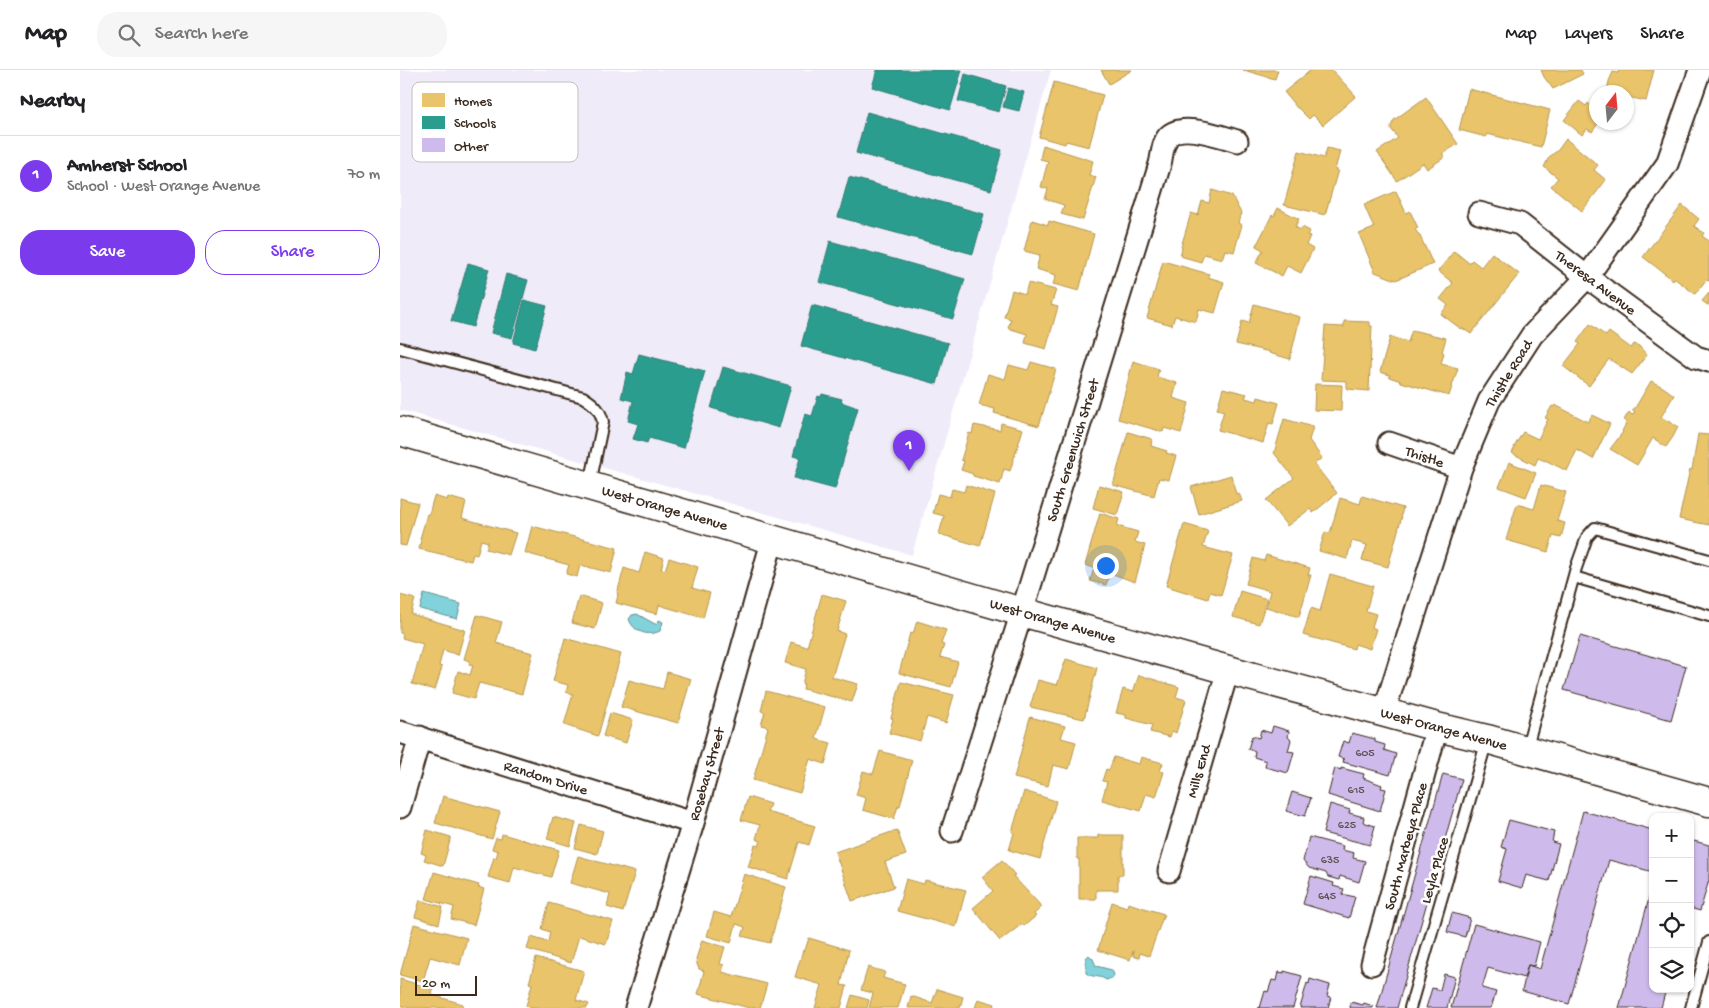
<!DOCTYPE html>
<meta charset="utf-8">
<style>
:root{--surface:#fff;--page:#f6f6f6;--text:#202124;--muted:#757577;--line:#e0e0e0;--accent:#7c3aed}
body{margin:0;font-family:"Gochi Hand",sans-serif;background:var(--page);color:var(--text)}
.controls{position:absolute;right:15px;bottom:15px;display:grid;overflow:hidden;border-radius:10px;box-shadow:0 1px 4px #0004}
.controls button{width:45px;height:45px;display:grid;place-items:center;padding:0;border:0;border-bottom:1px solid var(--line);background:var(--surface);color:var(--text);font:25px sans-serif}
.compass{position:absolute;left:1189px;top:15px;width:45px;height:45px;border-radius:50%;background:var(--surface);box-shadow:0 1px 4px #0004;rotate:16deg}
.scale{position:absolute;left:15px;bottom:12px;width:62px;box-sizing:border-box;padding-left:5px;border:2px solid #3b2a1e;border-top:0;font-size:14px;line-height:18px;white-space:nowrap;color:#3b2a1e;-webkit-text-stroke:4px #fff;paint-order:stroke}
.you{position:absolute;left:705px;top:495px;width:18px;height:18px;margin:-12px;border:4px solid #fff;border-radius:50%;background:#1a73e8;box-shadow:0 0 0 8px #1a73e833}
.badge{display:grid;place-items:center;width:32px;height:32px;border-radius:50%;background:var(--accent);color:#fff;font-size:16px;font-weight:700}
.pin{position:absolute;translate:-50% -41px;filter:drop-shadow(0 1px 2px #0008)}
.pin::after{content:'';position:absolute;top:26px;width:18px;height:15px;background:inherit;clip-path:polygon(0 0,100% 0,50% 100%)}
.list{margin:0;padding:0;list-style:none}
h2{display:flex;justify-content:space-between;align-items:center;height:65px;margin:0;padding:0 20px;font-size:21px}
h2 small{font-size:16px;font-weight:400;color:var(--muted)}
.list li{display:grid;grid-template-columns:32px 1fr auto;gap:15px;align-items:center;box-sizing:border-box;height:80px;padding:0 20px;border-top:1px solid var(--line)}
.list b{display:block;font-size:19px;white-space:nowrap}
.list p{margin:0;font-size:16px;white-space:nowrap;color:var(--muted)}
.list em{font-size:16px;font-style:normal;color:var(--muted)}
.actions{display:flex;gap:10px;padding:15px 20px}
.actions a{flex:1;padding:11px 0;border:1px solid var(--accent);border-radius:20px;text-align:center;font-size:18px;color:var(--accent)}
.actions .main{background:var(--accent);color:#fff}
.icon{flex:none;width:28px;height:28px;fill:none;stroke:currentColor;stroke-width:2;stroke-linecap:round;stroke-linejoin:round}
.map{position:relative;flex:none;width:1309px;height:938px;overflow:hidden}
header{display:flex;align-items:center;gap:30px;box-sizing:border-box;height:70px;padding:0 25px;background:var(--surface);border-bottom:1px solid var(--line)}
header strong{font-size:24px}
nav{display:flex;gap:28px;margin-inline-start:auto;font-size:18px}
.search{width:350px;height:45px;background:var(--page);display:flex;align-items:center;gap:12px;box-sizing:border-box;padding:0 18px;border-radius:20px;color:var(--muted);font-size:19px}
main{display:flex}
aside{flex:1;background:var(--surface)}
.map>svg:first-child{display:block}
.built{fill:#f0ebf9}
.water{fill:#81d2da;stroke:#658f8f}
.homes{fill:#e9c46a;stroke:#b59653}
.schools{fill:#2a9d8f;stroke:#2f7a6d}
.building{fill:#cebbeb;stroke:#3b2a1e}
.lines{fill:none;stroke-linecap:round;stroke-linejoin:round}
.lane-casing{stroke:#3b2a1e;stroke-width:14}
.street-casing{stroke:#3b2a1e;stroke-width:25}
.secondary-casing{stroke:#3b2a1e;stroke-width:31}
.lane{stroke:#fff;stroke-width:10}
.street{stroke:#fff;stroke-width:21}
.secondary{stroke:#fff;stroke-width:28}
.labels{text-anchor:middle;stroke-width:5;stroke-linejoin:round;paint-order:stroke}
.number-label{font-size:12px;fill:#604e51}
.street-label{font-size:15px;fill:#3b2a1e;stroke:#fff}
.key{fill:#fff;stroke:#c4bfbc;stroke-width:1}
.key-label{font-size:14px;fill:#3b2a1e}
</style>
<header>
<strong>Map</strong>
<div class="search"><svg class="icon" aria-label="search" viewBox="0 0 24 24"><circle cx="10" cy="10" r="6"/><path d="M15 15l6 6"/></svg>Search here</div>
<nav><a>Map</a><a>Layers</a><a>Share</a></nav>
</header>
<main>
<aside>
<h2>Nearby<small></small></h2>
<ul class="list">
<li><span class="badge">1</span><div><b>Amherst School</b><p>School · West Orange Avenue</p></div><em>70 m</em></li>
</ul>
<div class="actions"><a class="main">Save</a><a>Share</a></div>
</aside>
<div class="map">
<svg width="1309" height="938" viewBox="0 0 1309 938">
<rect width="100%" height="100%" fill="#fff"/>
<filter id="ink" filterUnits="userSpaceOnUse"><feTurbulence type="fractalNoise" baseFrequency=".02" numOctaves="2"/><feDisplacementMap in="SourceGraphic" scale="10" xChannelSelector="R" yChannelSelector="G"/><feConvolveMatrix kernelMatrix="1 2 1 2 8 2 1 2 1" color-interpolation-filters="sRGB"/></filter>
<g filter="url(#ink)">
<path class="built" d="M0,0h651l-139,485 -512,-145z"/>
<path class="water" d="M24,524l37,10 -4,15 -37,-10z
M237,544l18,10h2l2,-4 4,2 -3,9c-12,6 -27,1 -31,-12l3,-4z
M689,885l4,4 3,7 16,4 2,5 -2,3 -6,2c-6,-5 -14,-2 -20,-7v-15z"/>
<path class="homes" d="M701,0h31l-23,14z
M843,0h35l-3,9z
M911,0h21l24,26 -33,29 -10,-10 -4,4 -11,-11h-1l-13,-16z
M1141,0h40l2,4 -30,15 -9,-12z
M1219,0h35l-8,31 -18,-4 -2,-5h-19l2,-11 4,-9 5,1z
M654,12l49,13 -14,52 -23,-6 -1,3 -26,-7z
M1069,19l81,21 -9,37 -54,-13 -1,3 -27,-7z
M1026,27l32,47 -16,10 3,3 -18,12 -4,-6 -26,18 -20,-29 21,-14 -7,-9v-3l3,-6z
M1179,31l7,5 2,-3 8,7 -1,3 1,2v7h3l-7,10 -5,-3 -5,6 -18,-15z
M1166,69l32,26 -4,5 12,10 -24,31 -31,-25 7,-8 -14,-11 5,-10 9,-7z
M643,75l50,16 -4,14 7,2 -13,43 -22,-6 3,-9 -19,-6 3,-10 -7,-2 7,-26 -8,-2z
M927,78l13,3 -5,19h3l-13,45 -41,-10 15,-54 25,7z
M812,120l20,6 9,17 -3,10 4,2 -8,27 -9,-2 -3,9 -18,-5 -3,8 -21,-6 2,-8 -1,-1 10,-34 7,2 4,-14 7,2z
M996,121l10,22 4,-2 8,17 -3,1 3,5h1l14,30 -37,16 -21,-8 -16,-38 15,-6 -10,-23z
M1282,135l17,14 -5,7 10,7 -2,3 7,5v40l-3,-1 -11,14 -21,-16 -1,2 -30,-23z
M878,138l21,11 -4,8 6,3 1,-3 8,4 -3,4 3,1 -4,9 7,4 -12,24 -14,-7 -5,10 -26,-13 7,-13 -7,-4 16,-31 2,1z
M632,150l16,5 1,-4 45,13 -15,57 -26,-7 3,-9 -20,-6 4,-14 -16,-4z
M1054,181l15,12 3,-3 9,7 11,-14 27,21 -48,60 -9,-6 -1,1 -20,-15 7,-9 -8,-6 13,-16 -15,-12z
M763,191l46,13 -1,3 16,5 -9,31 -16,-4 -3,13 -21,-6 -3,9 -25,-7z
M628,213l28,7 -5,15 7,2 -12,42 -21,-6 2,-9 -19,-6 3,-9 -7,-2 8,-27 13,4z
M1309,223v13l-7,-5z
M854,234l46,13 -10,42 -21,-6 1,-1 -34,-8 6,-23 7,2z
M944,251l26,1v4h2l-3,65 -22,-2v-8l-26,-1 4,-54 19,1z
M1190,254l16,12 3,-4 22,16 3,-4 5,2 8,9 -15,19 -23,-15 -20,27 -26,-20 17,-22 -3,-2z
M1012,260l34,8 -4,14 2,1 -3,11 17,4 -9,28 -48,-14v-1l-12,-4 1,-2 -10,-3 10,-35 18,5z
M733,291l26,8 -2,8 20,6 -4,15 16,5 -8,30 -17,-5 -1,4 -45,-13z
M631,292l25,7 -17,57 -45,-13 1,-4 -16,-4 9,-31 17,5 4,-14 19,5z
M1251,311l12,6 11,8 -13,22 17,10 -5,10 -7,10 -13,-9 -16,27 -27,-16 13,-17 -1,-1 5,-9 -3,-2 5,-8 3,3 3,-3 -3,-2 3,-2z
M915,314l27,1 -1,26 -27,-1z
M823,318l24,6 -2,4 12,3 1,-4 21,6 -6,21 -4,-1 -6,20 -45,-13 6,-19 -7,-2z
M1155,335l33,17 4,-7 18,9 -17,35 -16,-9 -10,21 -22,-11v1l-7,-3 -3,7 -23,-12 3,-6h-1l9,-15 15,7 10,-20 -3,-1 7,-12 2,1z
M884,349l29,8 -4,13 13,18 -8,6 23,29 -24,20 -3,-4 -23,17 -21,-26 28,-22 -20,-25z
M601,353l22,6 -13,42 -6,-2 -4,15 -27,-8v-2l-12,-4 3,-9 -3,-1 8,-27 3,1 2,-9 26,5z
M728,362l24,7 -1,7 16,5 -1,2 10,3 -7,24 -10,-2 -5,18 -41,-11z
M1298,364l11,1v90l-30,-6 11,-50 2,1z
M1109,392l27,11 -10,24 -27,-10z
M831,405l5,19 3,-1 3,8 -43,13 -8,-27z
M566,415l29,9 -15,52 -41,-12 5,-18 -11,-3 5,-19 12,3 2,-8 12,3z
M699,415l25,7 -7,23 -24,-7z
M1141,415l25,7 -9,29 8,2 -4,15 -8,-2 -5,16 -42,-12 11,-36 17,5z
M34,426l13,4 1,-3 18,5 -4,16 54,15 -7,22 -23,-6 2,-7 -7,-2 -4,15 -4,-1 -2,7 -52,-12 2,-9 -1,-1 7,-25h2z
M962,426l41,12 -2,8h1l-14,51 -26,-7 5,-15 -15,-4 -5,18 -28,-8 6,-19 5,1 10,-35 20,6z
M0,428l18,5 -12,43 -6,-1z
M700,443l19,6 -2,7 21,6 -3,10 10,3 -10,37 -25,-9 -4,12 -16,-4 4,-13 -9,-3z
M784,454l24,7 -5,16 30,8 -12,40 -11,-3 -2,7 -42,-13z
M132,456l85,22 -6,25 -31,-8 -3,12 -11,-3 3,-9 -44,-12z
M245,482l19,6 -3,11 4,1 4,-12 29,9 -6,21 18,5 -7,25 -44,-13 -2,9 -41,-11 2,-8 -1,-1 7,-26 15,5z
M866,485l44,13 -2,7h3l-12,42 -33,-10 4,-16 -24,-7 7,-26 11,3z
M930,504l43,12 -7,25 10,3 -4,13 4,2 -6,20 -15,-5 -1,5 -51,-14 8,-27 9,3z
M840,521l27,8 -8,25 -26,-7z
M422,524l24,7 -9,30 8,3 -13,43 26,7 -6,18 -49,-13 1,-5h-2l4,-15 -21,-6 6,-21 16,5z
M0,525l15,4 -4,15 54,16 -7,25 -15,-5 -4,16 3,1 -7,23 -23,-6 11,-40 -21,-6 1,-4 -3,-1z
M179,526l23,7 -7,26 -23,-6z
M77,545l25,7 -6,21 37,10 -11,41 -43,-11 -5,16 -22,-6 6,-22 12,4 3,-10 -4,-1 1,-3 -6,-2z
M517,551l29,9 -5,14 3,1 -4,12 18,5 -7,25 -52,-14 11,-40 3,1z
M165,568l56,16 -23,82 -34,-11 9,-31 -7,-2 2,-7 -15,-4z
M666,589l31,9 -13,51 -54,-12 8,-27 19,5z
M267,602l24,7 -13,44 -57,-16 8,-27 34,9z
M739,605l40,12 -3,10 10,3 -10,33 -4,-2 -2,6 -20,-5 2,-7 -26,-7v-3l-10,-2 7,-24 10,3z
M501,612l53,13 -8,28 -19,-6 -7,24 -31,-8 4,-14 -2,-1z
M366,621l59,16 -9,32 15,4 -6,21 -15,-5 -10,34 -47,-13 15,-53 -7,-2 4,-13 -4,-1z
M210,643l23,7 -7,23 -23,-7z
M630,647l35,9 -4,12 15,4 -7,27 -16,-4 -5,21 -34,-8z
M480,681l32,9 -12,46h-2l-4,13 -31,-9 3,-12 -10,-3 7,-24 10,3z
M714,687l25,7 2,-7 22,6 -3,8 4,1 -8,25 -10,-3 -5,17 -39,-11 5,-18 -5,-1 4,-12 3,1z
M624,721l32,10 -16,58 -31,-9 5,-17 -2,-1z
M43,726l57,16 -8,27 -57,-16z
M348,727l22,7 -3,8 48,14 -6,19 -10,-3 -11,37 -40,-12 7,-22 4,1 2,-5 -5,-2 4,-14 -19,-5z
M153,747l23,6 -6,23 -23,-7z
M181,755l22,6 -6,23 -22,-6z
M27,760l24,7 -8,29 -19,-6 2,-5 -5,-2z
M497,760l9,25 -21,7 9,25 -42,14 -17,-49z
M102,764l57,16 -8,27 -37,-10 -4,16 -22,-6 6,-20 2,1 2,-7 -6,-2 4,-11 5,1z
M698,765h25v40h-5v15h-22v9h-17v-40h-2v-21h21z
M178,786l57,16 -12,40 -16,-5 3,-13 -40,-11z
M602,790l13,15 -2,1 29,31 -8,7 2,2 -12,10 -2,-2 -22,17 -27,-33 20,-17 -11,-14z
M34,802l45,13 -1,2 6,2 -10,36 -23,-6 3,-12 -28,-8z
M344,804l42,13 -16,56 -28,-7 3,-9 -9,-3 -5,19 -24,-7 7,-24 17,5z
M506,809l18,5 1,-4 41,10 -10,37 -59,-16z
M20,830l23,7 -4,17 -24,-7z
M712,832l15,5 1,-4 36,11 -15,42 -9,-3 -1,5 -6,-2 1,-5h-1l-3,9 -32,-10z
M149,833l64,18 -7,23 -27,-8 -8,27 -44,-14 4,-12 17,5 2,-10 -8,-3z
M14,854l53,14 -7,27 -30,-8 -7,24 -23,-6z
M409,868l40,12 -8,35 6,1 -6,22h-26l7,-23 -27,-8 8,-27h2z
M302,870l23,7 -5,17 4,1 -2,7 45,12 -7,24h-11l-51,-14 6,-23 -5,-2 -2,-5 -1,-5z
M136,888l48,13 -8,29 13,4 -2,4h-55l-6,-2 6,-22 -3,-1z
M468,897l17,5 -2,6 22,6 -7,24h-29l4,-15 -12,-3z
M0,909l33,10 -1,6 31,9 -1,4h-53l-9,-3z
M537,919l26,8 -3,11h-52l3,-12 21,7z
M452,925l17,5 -2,8h-19z
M578,929l17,5 -1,4h-19z"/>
<path class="schools" d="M477,0h85l-12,40 -78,-23z
M565,4l41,12 -7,26 -41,-11z
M608,18l16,4 -5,19 -16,-4z
M467,42l135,38 -11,40 -135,-37z
M449,107l135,37 -11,40 -135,-37z
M430,171l135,38 -12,40 -134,-37z
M68,193l21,6 -16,58 -22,-6z
M106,204l22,6 -16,58 -21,-5z
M124,230l23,6 -12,43 -22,-6z
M412,235l136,38 -11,41 -136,-38z
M239,284l66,17 -21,77 -35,-10 -2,5 -14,-4 5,-15 -10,-3 5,-20 -12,-3 6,-26 6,2z
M323,297l68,19 -12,42 -68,-20z
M422,324l20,5 -1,3 17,6 -23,81 -41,-11 6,-20 -7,-2 12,-42 7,2 6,-20 3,1z"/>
<path class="building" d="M1180,566l106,30 -15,54 -107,-30z
M873,656l16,5 -1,6 3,3 -3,11 6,1 -6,21 -23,-6 1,-6 -12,-4 1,-6 -7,-2 4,-13 7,2 2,-8 10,3z
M952,663l23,6v3l10,3 -1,5 12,4 -6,21 -47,-13 1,-3 -6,-2 5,-16 6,2z
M935,698l6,2v-2l23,6 -1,4 19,7 -1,3 5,1 -6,22 -52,-16z
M1043,704l19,5 -65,229h-20z
M892,722l19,6 -6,18 -19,-5z
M930,734l20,6 -1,3 15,4 -1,5 12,4 -5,19 -47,-12z
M1183,741l70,19v42l-44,-12 -40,144 -47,-13 6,-26 12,4z
M1109,750l45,12 -2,10 7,2 -10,37 -23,-6 -4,13 -24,-7 9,-32 -6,-2z
M909,767l34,9 -1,4 12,3 -1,5 12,3 -6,21 -19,-6 -1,4 -11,-3 -2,-4 -17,-5 -6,-7z
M1290,770l19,5v35l-9,31 -10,-3z
M911,806l23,7 -1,3 11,3 -2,5 13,3 -6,21 -46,-14z
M1251,821l2,1v97h13l-5,19h-42z
M1052,843l18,5 -5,19 -18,-5z
M1074,854l66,18 -6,24 -6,-1 -4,13 -36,-10 -6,20 14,4 -5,16h-40z
M884,901l18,5 -9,32h-35h2l5,-17 3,1 4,-12 5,1 2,-9 5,1z
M1044,904l11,3 -8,31h-21l6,-20 8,2z
M910,909l20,6 -3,11 4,1 -3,11h-28l7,-25 2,1z
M951,932l12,3 1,-2 9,3v2h-23z"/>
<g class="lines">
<g class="lane-casing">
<path id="lane" d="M0,278l183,49c11,7 17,12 20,25l-13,62
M1174,507l135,39
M1126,680l50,-182 11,-31 8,-9 114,32
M1010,938l77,-268
M1291,938l18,-66"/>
</g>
<g class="street-casing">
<path id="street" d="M1079,143l41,11 67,53 109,80 13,4
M989,373l72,25
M984,642l77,-244 28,-67 43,-66 55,-58 80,-113 33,-94
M0,662l293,91
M0,737l20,-70
M552,761l70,-219 138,-448c2,-7 2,-17 6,-24 10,-20 54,-4 71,1
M769,801l59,-201
M972,894l65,-237
M236,938l57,-185 80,-285"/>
</g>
<g class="secondary-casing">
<path id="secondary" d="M0,361l622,181 206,58 209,57 50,12 222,63"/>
</g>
<use href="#lane" class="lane"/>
<use href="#street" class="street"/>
<use href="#secondary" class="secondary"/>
</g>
</g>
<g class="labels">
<g class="number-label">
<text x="965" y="686">605</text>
<text x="956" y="723">615</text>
<text x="947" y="758">625</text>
<text x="930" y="793">635</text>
<text x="927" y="829">645</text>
</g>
<g class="street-label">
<text transform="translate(1196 212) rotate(37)" y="5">Theresa Avenue</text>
<text transform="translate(1108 303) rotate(-58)" y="5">Thistle Road</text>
<text transform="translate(672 380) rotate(-73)" y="5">South Greenwich Street</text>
<text transform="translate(1025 386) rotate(19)" y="5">Thistle</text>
<text transform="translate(265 437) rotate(16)" y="5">West Orange Avenue</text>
<text transform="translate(653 550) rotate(16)" y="5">West Orange Avenue</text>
<text transform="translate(1044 658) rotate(15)" y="5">West Orange Avenue</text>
<text transform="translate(798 701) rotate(-74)" y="5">Mills End</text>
<text transform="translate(306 704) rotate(-74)" y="5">Rosebay Street</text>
<text transform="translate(146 707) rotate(17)" y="5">Random Drive</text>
<text transform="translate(1005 776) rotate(-75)" y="5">South Marbeya Place</text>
<text transform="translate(1034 800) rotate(-74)" y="5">Leyla Place</text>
</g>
</g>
<rect x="12" y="12" width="166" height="80" rx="8" class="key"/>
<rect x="22" y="23" width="23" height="14" fill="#e9c46a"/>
<rect x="22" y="46" width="23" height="13" fill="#2a9d8f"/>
<rect x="22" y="68" width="23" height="14" fill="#cebbeb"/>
<g class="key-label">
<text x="54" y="35">Homes</text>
<text x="54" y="57">Schools</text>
<text x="54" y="80">Other</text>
</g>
</svg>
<div class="controls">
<button>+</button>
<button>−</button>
<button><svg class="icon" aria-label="locate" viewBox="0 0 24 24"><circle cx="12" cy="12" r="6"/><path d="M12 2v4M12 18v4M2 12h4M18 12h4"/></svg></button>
<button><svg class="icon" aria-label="layers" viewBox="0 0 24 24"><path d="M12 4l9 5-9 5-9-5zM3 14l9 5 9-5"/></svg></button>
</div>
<svg class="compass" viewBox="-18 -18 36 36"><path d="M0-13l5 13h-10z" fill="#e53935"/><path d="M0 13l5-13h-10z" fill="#757577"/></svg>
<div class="scale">20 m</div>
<div class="you"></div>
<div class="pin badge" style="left:509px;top:401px">1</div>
</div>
</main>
